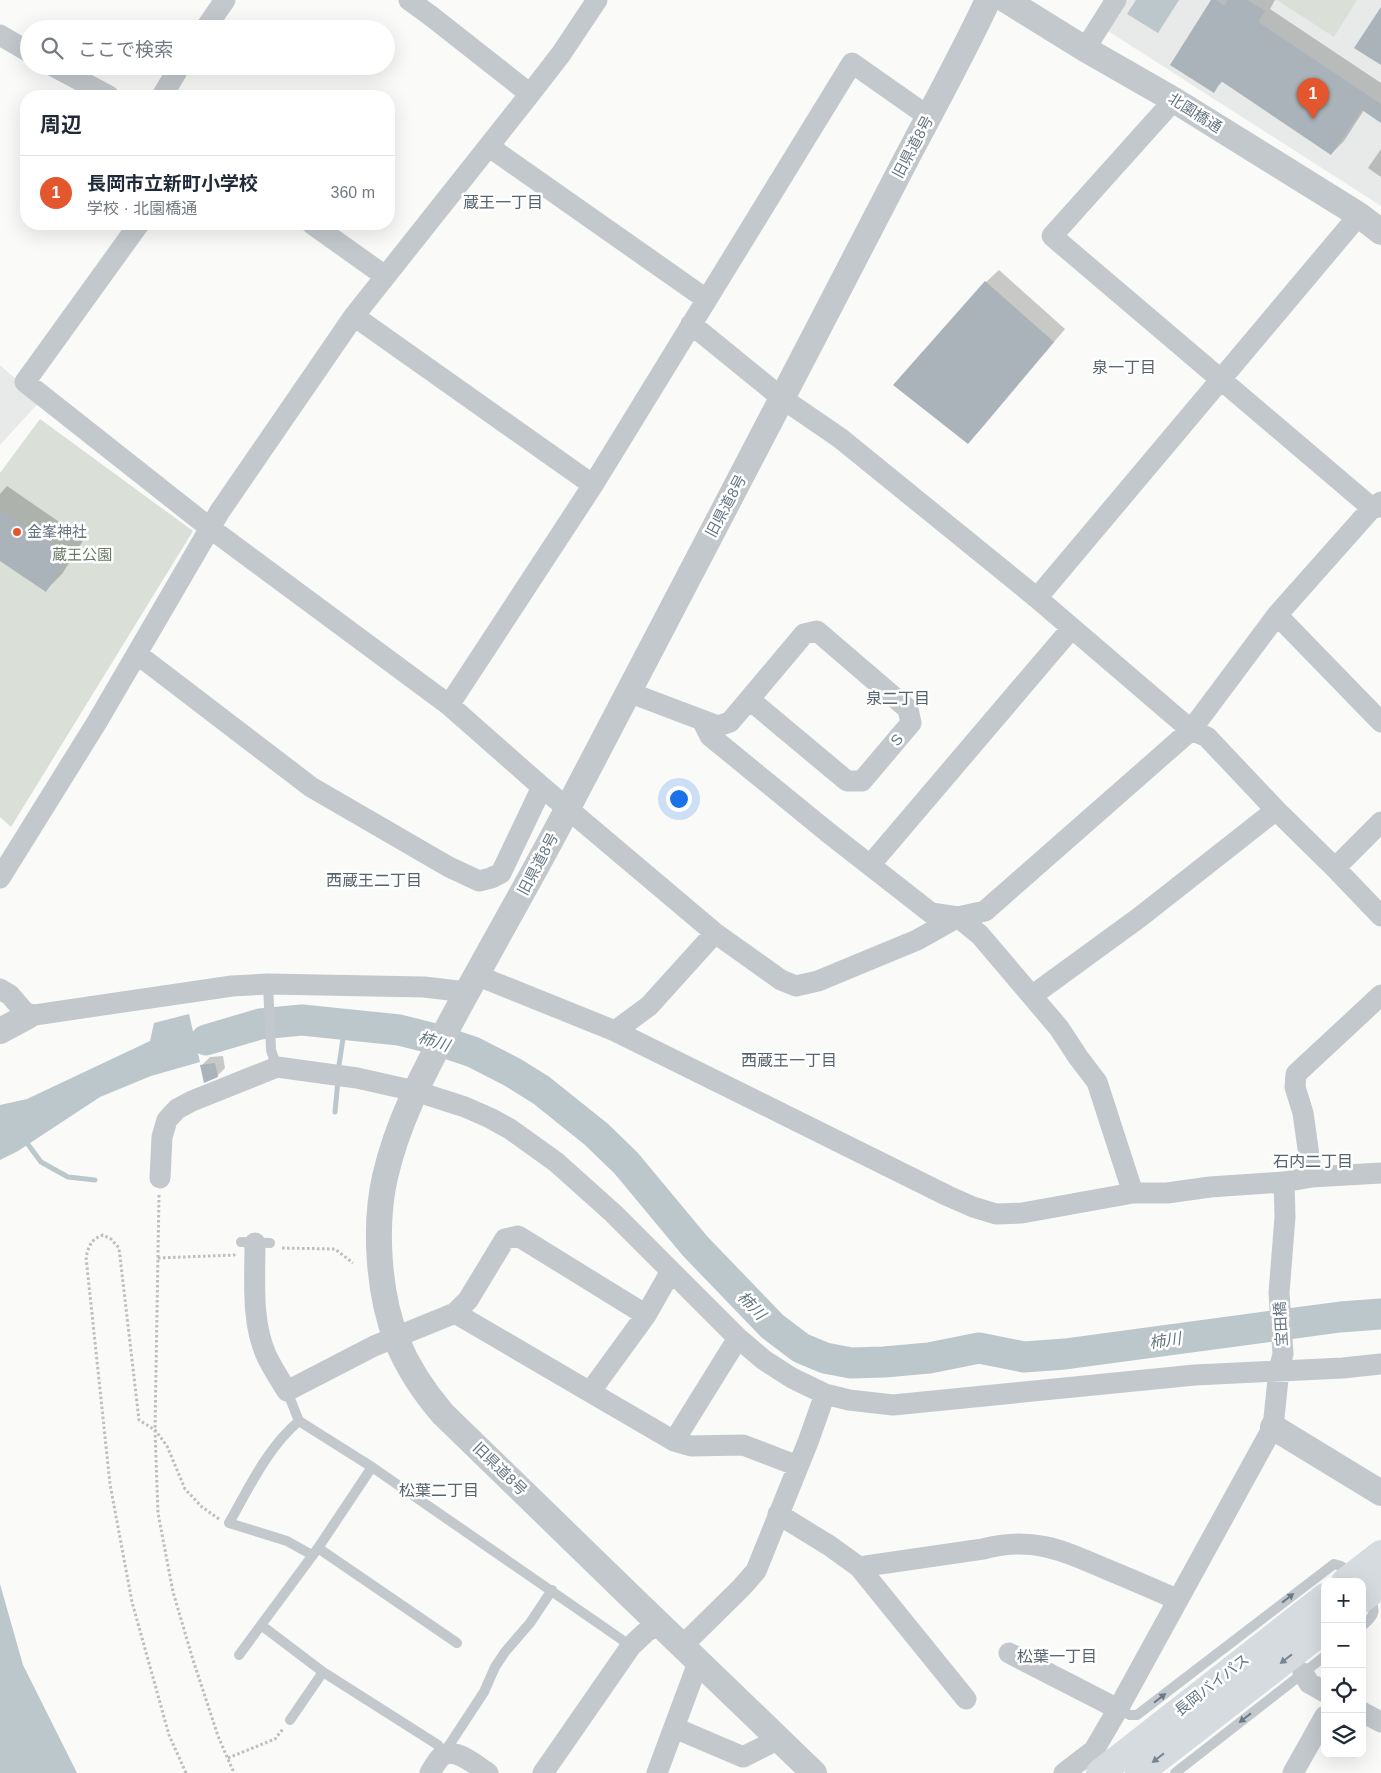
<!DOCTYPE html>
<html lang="ja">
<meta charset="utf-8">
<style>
:root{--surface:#fff;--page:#f6f6f7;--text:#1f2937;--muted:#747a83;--line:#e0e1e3;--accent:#e4572e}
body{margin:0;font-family:Arial,"Noto Sans JP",sans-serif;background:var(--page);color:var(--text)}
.controls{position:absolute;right:15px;bottom:15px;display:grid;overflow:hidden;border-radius:10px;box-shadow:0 5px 20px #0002}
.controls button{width:45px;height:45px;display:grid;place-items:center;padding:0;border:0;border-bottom:1px solid var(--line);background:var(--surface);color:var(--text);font:25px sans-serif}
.you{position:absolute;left:678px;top:798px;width:18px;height:18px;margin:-12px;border:4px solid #fff;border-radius:50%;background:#1a73e8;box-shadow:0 0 0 8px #1a73e833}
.badge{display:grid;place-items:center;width:32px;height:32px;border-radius:50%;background:var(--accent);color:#fff;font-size:16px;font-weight:700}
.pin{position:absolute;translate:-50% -41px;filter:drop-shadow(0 1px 2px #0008)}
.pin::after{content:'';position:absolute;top:26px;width:18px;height:15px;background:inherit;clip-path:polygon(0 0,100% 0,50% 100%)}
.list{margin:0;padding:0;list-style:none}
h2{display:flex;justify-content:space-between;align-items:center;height:65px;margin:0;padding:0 20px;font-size:21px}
h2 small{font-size:16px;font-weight:400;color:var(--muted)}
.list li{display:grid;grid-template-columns:32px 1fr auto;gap:15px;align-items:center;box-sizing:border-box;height:75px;padding:0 20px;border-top:1px solid var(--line)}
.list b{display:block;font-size:19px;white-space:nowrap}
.list p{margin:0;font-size:16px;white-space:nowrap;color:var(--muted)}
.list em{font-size:16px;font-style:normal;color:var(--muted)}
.icon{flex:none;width:28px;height:28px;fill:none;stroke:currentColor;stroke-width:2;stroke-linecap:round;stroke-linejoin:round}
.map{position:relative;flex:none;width:1381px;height:1773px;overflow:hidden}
.search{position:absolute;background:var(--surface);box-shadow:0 5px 20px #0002;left:20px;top:20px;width:375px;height:55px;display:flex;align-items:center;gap:12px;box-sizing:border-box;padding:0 18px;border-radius:28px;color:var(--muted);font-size:19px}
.panel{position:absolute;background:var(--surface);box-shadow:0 5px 20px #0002;left:20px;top:90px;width:375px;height:140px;border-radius:20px}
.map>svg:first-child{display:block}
.built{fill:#e8e9e9}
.green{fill:#dadfd7}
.water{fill:#bbc7cb}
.shadow{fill:#0003}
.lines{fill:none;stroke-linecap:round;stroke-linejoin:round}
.stream{stroke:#bbc7cb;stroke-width:5}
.river{stroke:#bbc7cb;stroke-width:31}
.building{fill:#aab3b9}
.path{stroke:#bbbfc2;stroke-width:3;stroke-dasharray:2.5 2.5;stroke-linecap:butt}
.service{stroke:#c3c8cc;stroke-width:10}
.minor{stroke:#c3c8cc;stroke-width:21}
.tertiary{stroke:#c3c8cc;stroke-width:26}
.trunk{stroke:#d6dbdf;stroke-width:28}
.oneway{fill:#6a7a87}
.oneway2{fill:#768591}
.poi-dot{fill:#e4572e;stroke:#fff;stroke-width:2}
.labels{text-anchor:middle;stroke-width:5;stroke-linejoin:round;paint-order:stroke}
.street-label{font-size:15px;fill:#657683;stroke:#fff}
.poi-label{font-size:15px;fill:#657683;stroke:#fff;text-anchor:start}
.park-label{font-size:15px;fill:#687a64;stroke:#fff}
.neighbourhood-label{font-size:16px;fill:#57646e;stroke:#fff}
.water-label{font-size:16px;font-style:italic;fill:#60757c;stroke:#fff}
</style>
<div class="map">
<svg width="1381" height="1773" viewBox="0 0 1381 1773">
<rect width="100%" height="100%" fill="#fafaf8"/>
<path class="built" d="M1127,0h254v206l-273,-175z
M0,365l40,36 -40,44z"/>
<path class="green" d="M1277,0h80l-23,37z
M40,419l153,112 -182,296 -11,-10v-344z"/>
<path class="water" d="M1136,0h43l-21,33 -31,-19z
M189,1014l11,48 -49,14 -51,21 -82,54 -18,9v-55l27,-6 123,-58 4,-18z
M0,1584l23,81 54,108h-77z"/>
<path class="shadow" d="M1212,0h63l-5,9 111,74v38l-17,-11 -20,31 -13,13 -108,-73 -10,10z
M1381,149v28l-13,-9z
M999,270l66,59 -85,101 -12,12 18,-160z
M7,486l77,53 -22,35 -17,17 -45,-32v-65z
M223,1056l2,12 -8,8 -15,-11 8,-8z"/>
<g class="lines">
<path class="stream" d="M338,1072l7,-47
M335,1112l3,-32
M24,1139l17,23 27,15 27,3"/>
<path class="river" d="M206,1040l54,-16 42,-4 97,10 32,8 42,14 39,20 29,18 55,44 30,29 69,83 77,80 29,22 24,10 26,5 33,-1 45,-4 50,-10 45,9 41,-3 275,-37 41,-3"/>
</g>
<path class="building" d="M1211,0h5l8,6 4,-6h19l18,11 -7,11 123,82v19l-19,-13 -31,45 -110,-74 -7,12 -44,-28z
M1381,7v58l-27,-17z
M985,281l69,61 -86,102 -75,-59z
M0,509l69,47 -23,36 -46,-31z
M215,1063l3,14 -14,6 -4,-18z"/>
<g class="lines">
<path class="path" d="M159,1195l-4,235 3,83 15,79 20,68 25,76 16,37
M282,1248l53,1 18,14
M158,1258l76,-3 1,-1
M228,1758l47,-19 8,-10
M186,1773l-17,-38 -37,-133 -22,-118 -24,-227c3,-11 5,-18 17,-22l8,4 8,9 20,172 16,10 12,16 18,43 17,18 17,12"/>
<path class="service" d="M268,984l3,66 6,17
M241,1242l29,1
M287,1391l12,30 73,46 259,179
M299,1421c-32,27 -50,67 -70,102l58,18 25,14
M318,1548l139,95
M261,1625l62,47 115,73 4,11
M1362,1626c14,-11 14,-15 7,-31
M239,1655l79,-107 54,-81
M1118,1709l12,6h7l197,-151 7,2 11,10
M290,1720l33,-48
M444,1753l40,-61 11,-25 10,-15 25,-29 22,-33
M1175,1773l150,-117"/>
<path class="minor" d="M409,0l22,16 99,78
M205,29l20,-29
M0,35l29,17
M1085,49l31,-49
M53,66l56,30
M162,96l18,-30
M1174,100l-122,136 320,272 9,-1
M491,145l7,8 208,146
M139,224l-114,158 185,146 239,177 93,82 173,146 66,47 15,6 22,-5 99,-41 41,-23 27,-6 206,-181 86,-115 95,-107 9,-6
M312,224l73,52
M354,316l239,169
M691,324l92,75 57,39 197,160 154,132 16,7 69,73 59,58 46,48
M1037,598l322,-383
M1277,615l104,107
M137,654l174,133 138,80 30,14 12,-3 10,-5 41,-86
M628,692l90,34 12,-4 74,-88 13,-3 91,78 3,14 -49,58h-15l-97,-81
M449,705l144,-220 259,-422 77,54
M702,720l8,16 120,98 101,79 27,4 22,18 79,93 19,29 19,25 36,111
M871,864l200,-235
M1335,868l46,-46
M0,878l97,-156 123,-211 134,-195 176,-222 31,-40 36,-54
M476,975l139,56 333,165 25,11 23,7 26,-1 111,-20h34l43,-6 74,-5 28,-5 69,-4
M0,989l10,6 18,21 204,-30 36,-2 156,3 43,5
M1033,995l107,-78 136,-107
M615,1031l34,-25 66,-73
M1312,1177l-9,-64 -8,-26 1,-13 85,-79
M160,1178l2,-41 5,-17 10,-11 15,-8 85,-34 80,11 58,13 50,16 25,11 20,11 46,33 57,51 125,125 26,22 28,18 33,16 24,6 44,5 302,-30 148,-7 38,-4
M255,1243c0,38 -4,79 12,114 6,12 13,23 20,34l87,-45 81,-33 13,-13 37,-61 13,-3 128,79
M455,1313l135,79 56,-77 25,-44
M590,1392l84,49 17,5 52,-1 55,21
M674,1441l64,-103
M778,1514l52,32 29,21 124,-18c49,-13 79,1 123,20 24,10 48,20 72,31
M859,1567l107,132
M682,1646l59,-58 15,-17 52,-129 17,-48
M1009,1653l109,56
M1303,1673l6,10 16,9
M1362,1712l19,10
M675,1728l68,29 36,-18
M430,1773c3,-5 7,-13 12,-17 12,-10 35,10 46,17
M543,1773l88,-127 15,-14 14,-8
M657,1773l41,-110
M1064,1773l30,-23 24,-41 155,-282 6,-57 4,-16 -4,-61 6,-76 -1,-35
M1293,1773l32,-57"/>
<path class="tertiary" d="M1006,0l79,49 89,51 185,115 22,17
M0,1031l28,-15
M1273,1427l108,66
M814,1773c-124,-119 -248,-239 -371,-359 -19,-22 -35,-46 -46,-73 -19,-47 -23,-116 -12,-164 12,-53 36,-99 61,-146 37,-70 77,-138 114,-208 87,-164 171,-328 257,-492 28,-54 56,-108 84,-162 29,-56 60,-111 87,-169"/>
<path class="trunk" d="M1345,1582l36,-28
M1362,1599l19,-15
M1100,1773l225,-176
M1139,1773l186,-144"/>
</g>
<defs><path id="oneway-solid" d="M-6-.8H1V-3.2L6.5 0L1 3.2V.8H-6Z" transform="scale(1.25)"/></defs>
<g class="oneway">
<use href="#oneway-solid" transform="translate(1288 1598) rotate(-38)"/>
<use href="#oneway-solid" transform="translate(1160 1698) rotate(-38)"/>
<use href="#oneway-solid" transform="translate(1245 1718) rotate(142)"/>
</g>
<g class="oneway2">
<use href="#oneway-solid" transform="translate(1286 1659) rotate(142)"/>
<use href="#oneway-solid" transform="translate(1158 1758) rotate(142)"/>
</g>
<circle class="poi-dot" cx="17" cy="532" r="5"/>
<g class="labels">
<g class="street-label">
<text transform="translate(1195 113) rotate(32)" y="5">北園橋通</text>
<text transform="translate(913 147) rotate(-62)" y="5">旧県道8号</text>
<text transform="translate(726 506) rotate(-62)" y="5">旧県道8号</text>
<text transform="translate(897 740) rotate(-50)" y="5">S</text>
<text transform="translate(538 864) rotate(-62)" y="5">旧県道8号</text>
<text transform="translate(1281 1324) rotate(-93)" y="5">宝田橋</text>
<text transform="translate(500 1469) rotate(44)" y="5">旧県道8号</text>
<text transform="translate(1212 1685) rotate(-38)" y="5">長岡バイパス</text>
</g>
<g class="poi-label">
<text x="27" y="537">金峯神社</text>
</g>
<g class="park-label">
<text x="82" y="560">蔵王公園</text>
</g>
<g class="neighbourhood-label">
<text x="503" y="208">蔵王一丁目</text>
<text x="1124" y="373">泉一丁目</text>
<text x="898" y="704">泉二丁目</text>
<text x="374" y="886">西蔵王二丁目</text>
<text x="789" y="1066">西蔵王一丁目</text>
<text x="1313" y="1167">石内二丁目</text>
<text x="439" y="1496">松葉二丁目</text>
<text x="1057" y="1662">松葉一丁目</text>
</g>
<g class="water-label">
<text transform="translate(434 1041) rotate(17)" y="6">柿川</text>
<text transform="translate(752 1305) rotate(46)" y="6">柿川</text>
<text transform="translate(1165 1340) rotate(-8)" y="6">柿川</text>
</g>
</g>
</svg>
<div class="controls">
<button>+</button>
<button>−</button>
<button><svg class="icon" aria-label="locate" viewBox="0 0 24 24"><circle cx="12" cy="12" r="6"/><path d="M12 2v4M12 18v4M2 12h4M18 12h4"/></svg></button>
<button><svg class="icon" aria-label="layers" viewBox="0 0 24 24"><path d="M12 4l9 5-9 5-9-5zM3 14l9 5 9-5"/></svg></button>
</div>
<div class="you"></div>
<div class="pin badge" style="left:1313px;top:119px">1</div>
<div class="search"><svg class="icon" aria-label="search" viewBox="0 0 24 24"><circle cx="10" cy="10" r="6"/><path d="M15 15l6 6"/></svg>ここで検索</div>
<section class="panel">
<h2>周辺<small></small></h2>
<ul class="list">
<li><span class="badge">1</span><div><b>長岡市立新町小学校</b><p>学校 · 北園橋通</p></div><em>360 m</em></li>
</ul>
</section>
</div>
